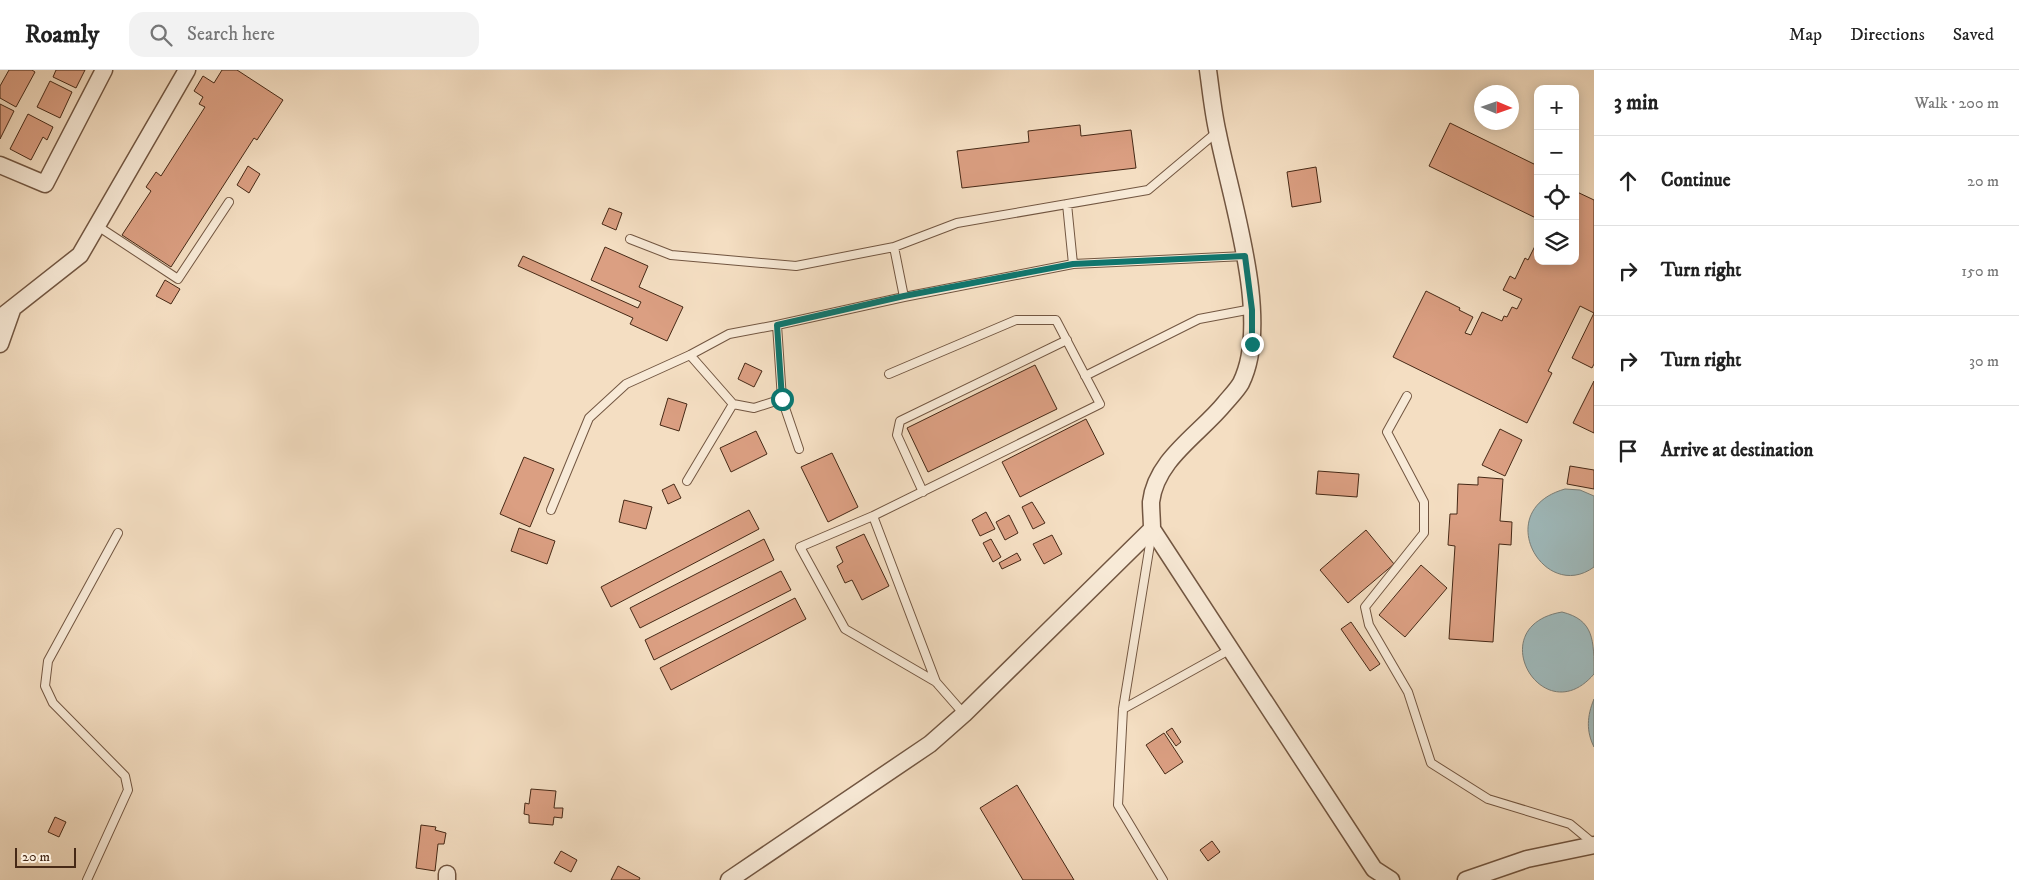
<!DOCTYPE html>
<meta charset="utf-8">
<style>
:root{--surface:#fff;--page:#f2f2f2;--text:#222;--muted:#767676;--line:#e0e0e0}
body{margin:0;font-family:"IM FELL DW Pica",serif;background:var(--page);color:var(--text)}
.controls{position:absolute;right:15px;top:15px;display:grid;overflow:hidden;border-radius:10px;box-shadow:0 2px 12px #0003}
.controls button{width:45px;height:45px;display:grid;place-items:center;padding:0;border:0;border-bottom:1px solid var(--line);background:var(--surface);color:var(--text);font:25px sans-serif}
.compass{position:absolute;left:1474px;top:15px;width:45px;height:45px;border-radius:50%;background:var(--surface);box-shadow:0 2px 12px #0003;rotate:92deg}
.scale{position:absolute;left:15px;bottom:12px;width:61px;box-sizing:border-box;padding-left:5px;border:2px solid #462916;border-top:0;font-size:14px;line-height:18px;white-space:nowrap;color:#462916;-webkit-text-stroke:4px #f8ead7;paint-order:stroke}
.stop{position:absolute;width:15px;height:15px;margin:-11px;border:4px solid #0f766e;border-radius:50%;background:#fff}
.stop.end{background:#0f766e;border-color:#fff;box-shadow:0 1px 5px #0008}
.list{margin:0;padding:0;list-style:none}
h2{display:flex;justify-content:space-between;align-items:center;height:65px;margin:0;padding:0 20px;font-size:21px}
h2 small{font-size:16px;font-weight:400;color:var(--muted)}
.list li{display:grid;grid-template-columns:32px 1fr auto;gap:15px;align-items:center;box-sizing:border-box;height:90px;padding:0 20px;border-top:1px solid var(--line)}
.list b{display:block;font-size:19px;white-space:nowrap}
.list em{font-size:16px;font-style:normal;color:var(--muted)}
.icon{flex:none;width:28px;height:28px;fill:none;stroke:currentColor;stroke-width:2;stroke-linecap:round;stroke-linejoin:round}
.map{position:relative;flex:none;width:1594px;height:810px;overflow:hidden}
header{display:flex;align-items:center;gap:30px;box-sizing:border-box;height:70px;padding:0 25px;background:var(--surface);border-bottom:1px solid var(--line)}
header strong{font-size:24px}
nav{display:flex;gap:28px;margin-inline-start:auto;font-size:18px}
.search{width:350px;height:45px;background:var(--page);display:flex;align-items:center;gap:12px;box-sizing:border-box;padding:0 18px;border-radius:15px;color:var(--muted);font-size:19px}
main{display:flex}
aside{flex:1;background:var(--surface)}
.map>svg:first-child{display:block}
.water{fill:#9fbabc;stroke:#7b807a}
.building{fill:#db9f82;stroke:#462916}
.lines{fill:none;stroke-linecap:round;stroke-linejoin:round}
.service-casing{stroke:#725641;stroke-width:10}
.minor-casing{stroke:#725641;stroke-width:19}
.service{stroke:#f8ead7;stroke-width:8}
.minor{stroke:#f8ead7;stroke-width:16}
.route{stroke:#0f766e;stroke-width:6}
</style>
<header>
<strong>Roamly</strong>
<div class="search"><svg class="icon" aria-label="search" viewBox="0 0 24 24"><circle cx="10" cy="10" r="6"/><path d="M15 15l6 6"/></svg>Search here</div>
<nav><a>Map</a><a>Directions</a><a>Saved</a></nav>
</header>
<main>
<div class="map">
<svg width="1594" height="810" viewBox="0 0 1594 810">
<rect width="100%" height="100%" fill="#f4dec2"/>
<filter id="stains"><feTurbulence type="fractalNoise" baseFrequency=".004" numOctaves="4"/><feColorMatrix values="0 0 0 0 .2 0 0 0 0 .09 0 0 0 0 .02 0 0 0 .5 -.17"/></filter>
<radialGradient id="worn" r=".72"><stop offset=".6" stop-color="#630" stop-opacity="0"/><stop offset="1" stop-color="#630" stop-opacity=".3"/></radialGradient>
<path class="water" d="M1565,419l15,1 14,6v71c-50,37 -104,-57 -29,-78z
M1562,542c32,8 32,28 32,62 -51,60 -114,-48 -32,-62z
M1594,629v48c-8,-16 -7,-31 0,-48z"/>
<path class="building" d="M9,0h23l3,2 -19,35 -16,-9v-12z
M56,0h29l-9,18 -23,-11z
M222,0h15l46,30 -26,40 -3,-2 -83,129 -49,-32 29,-44 -5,-4 10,-15 5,4 44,-69 -6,-3 4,-7 -9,-6 9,-15 11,7z
M50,11l22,11 -12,26 -23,-11z
M0,34l14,7 -14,28z
M28,44l25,13 -6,13 -4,-3 -12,23 -21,-11z
M1450,53l88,43v53l-109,-53z
M1080,55l1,11 50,-6 5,38 -174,20 -5,-37 72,-9 -1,-11z
M248,96l12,8 -11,19 -12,-8z
M1316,97l5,35 -29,5 -5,-35z
M1575,121l19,9v164l-2,4 -20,-10 22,-45 -14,-7 -32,65 4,2 -25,50 -134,-66 33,-66 34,17 -1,2 14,7 -8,16 6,2 11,-23 20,9 2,-5 3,1 5,-10 5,2 5,-10 -19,-9 7,-14 5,3 10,-21 3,2 10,-20v21h37z
M609,138l13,5 -6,17 -14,-6z
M605,177l43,19 -9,21 44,20 -16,34 -37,-17 3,-6 -115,-52 5,-10 115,52 3,-6 -50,-22z
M165,210l15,9 -9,15 -15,-8z
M745,293l17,8 -8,16 -16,-8z
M1035,295l22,44 -129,63 -21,-44z
M1594,311v52l-21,-10z
M668,328l19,6 -8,27 -19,-6z
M1086,349l18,35 -84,43 -18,-35z
M1500,359l22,11 -17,36 -23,-11z
M756,361l11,23 -36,18 -11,-24z
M832,383l26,54 -30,15 -27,-55z
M524,387l30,12 -24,58 -30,-13z
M1570,396l24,4v19l-27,-5z
M1318,401l41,3 -2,23 -41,-3z
M1478,407l25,2 -3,42 12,1 -1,23 -12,-1 -6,98 -44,-3 6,-93 -7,-1 2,-31h7l1,-30 20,1z
M674,414l7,14 -13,6 -6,-14z
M624,430l28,7 -6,22 -27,-7z
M1032,432l13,21 -12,6 -11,-22z
M749,440l10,19 -148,78 -10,-20z
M986,442l9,17 -15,7 -8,-16z
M1009,445l9,18 -13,7 -9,-18z
M519,458l36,13 -8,23 -36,-13z
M1366,460l28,34 -46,39 -28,-33z
M864,464l25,52 -27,14 -10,-20 -7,3 -8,-17 6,-4 -7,-15z
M1052,465l10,19 -18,10 -11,-20z
M764,469l10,21 -134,68 -10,-20z
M991,469l10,18 -8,5 -10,-19z
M1017,483l4,7 -19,9 -3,-6z
M1421,495l26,23 -42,49 -26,-22z
M781,501l10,19 -137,70 -9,-20z
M795,528l11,21 -135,71 -11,-22z
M1351,552l29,42 -10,7 -29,-42z
M1172,658l9,14 -5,4 -10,-14z
M1164,663l19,29 -18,12 -19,-29z
M1017,715l57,95h-51l-43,-72z
M531,719l25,2 -2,17h9l-1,10 -8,-1 -1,8 -24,-2v-8l-5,-1 1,-11 4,1z
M55,747l11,5 -7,15 -11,-5z
M421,755l15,2 -1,3 11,3 -2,11h-6l-3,27 -19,-3z
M1212,771l8,11 -12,9 -8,-11z
M561,781l16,9 -6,12 -17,-9z
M618,796l22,12 -1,2h-28z"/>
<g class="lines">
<g class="service-casing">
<path id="service" d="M1067,134l6,60
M96,155l82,54 51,-77
M630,169l41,16 125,11 98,-19
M904,227l169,-33 172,-8
M690,285l43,49 21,4 28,-9
M889,304l127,-54h40l44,84 -227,112 -73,31 45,82 91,53 28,32
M1085,306l114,-57 53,-10
M1407,326l-20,36 37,70v31l-59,74 4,18 39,67 23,71 57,36 82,25 24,20
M799,379l-17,-50 -5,-74 127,-28 -10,-50 63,-24 191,-33 69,-58
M687,411l46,-77
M923,422l-26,-57 3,-14 167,-81
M551,440l38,-92 37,-34 64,-29 39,-21 48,-9
M873,446l63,166
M1152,462l-29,177 -5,96 45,75
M1123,639l108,-60
M87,810l41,-90 -3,-14 -72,-73 -8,-17 3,-25 70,-128"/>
</g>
<g class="minor-casing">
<path id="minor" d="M1208,0c3,21 5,43 10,64 13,66 54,187 23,249 -4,7 -11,14 -16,20 -25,31 -69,56 -74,99 0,9 1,18 1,27l222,340 17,11
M0,95l45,19 59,-114
M0,248l80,-63 107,-185
M0,274l12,-34
M447,810v-6
M729,810l201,-136 34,-30 188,-185
M1466,810l61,-21 67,-14"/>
</g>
<use href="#service" class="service"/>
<use href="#minor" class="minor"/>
</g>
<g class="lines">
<path class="route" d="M782,329l-5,-74 127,-29 169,-32 172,-8 7,54v34"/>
</g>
<rect width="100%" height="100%" filter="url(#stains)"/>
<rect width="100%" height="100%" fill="url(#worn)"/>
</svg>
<div class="controls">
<button>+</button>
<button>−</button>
<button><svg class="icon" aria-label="locate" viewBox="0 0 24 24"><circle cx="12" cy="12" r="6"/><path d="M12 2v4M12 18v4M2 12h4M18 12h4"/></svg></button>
<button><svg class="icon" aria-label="layers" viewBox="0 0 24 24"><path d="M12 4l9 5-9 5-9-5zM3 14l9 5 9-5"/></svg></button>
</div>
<svg class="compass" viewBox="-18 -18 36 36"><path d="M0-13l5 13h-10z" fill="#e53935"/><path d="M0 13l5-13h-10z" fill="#767676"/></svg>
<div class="scale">20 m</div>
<div class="stop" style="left:782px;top:329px"></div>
<div class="stop end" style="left:1252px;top:274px"></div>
</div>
<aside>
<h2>3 min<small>Walk · 200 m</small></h2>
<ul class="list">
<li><svg class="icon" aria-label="ahead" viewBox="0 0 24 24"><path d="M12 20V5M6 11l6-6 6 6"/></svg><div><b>Continue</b></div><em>20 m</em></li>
<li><svg class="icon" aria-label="right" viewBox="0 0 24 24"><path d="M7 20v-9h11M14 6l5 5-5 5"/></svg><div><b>Turn right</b></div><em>150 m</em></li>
<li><svg class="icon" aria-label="right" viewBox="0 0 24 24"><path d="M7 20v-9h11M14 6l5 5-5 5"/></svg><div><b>Turn right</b></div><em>30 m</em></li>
<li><svg class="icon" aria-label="arrive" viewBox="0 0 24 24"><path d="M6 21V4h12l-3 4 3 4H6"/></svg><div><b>Arrive at destination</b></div></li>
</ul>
</aside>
</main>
